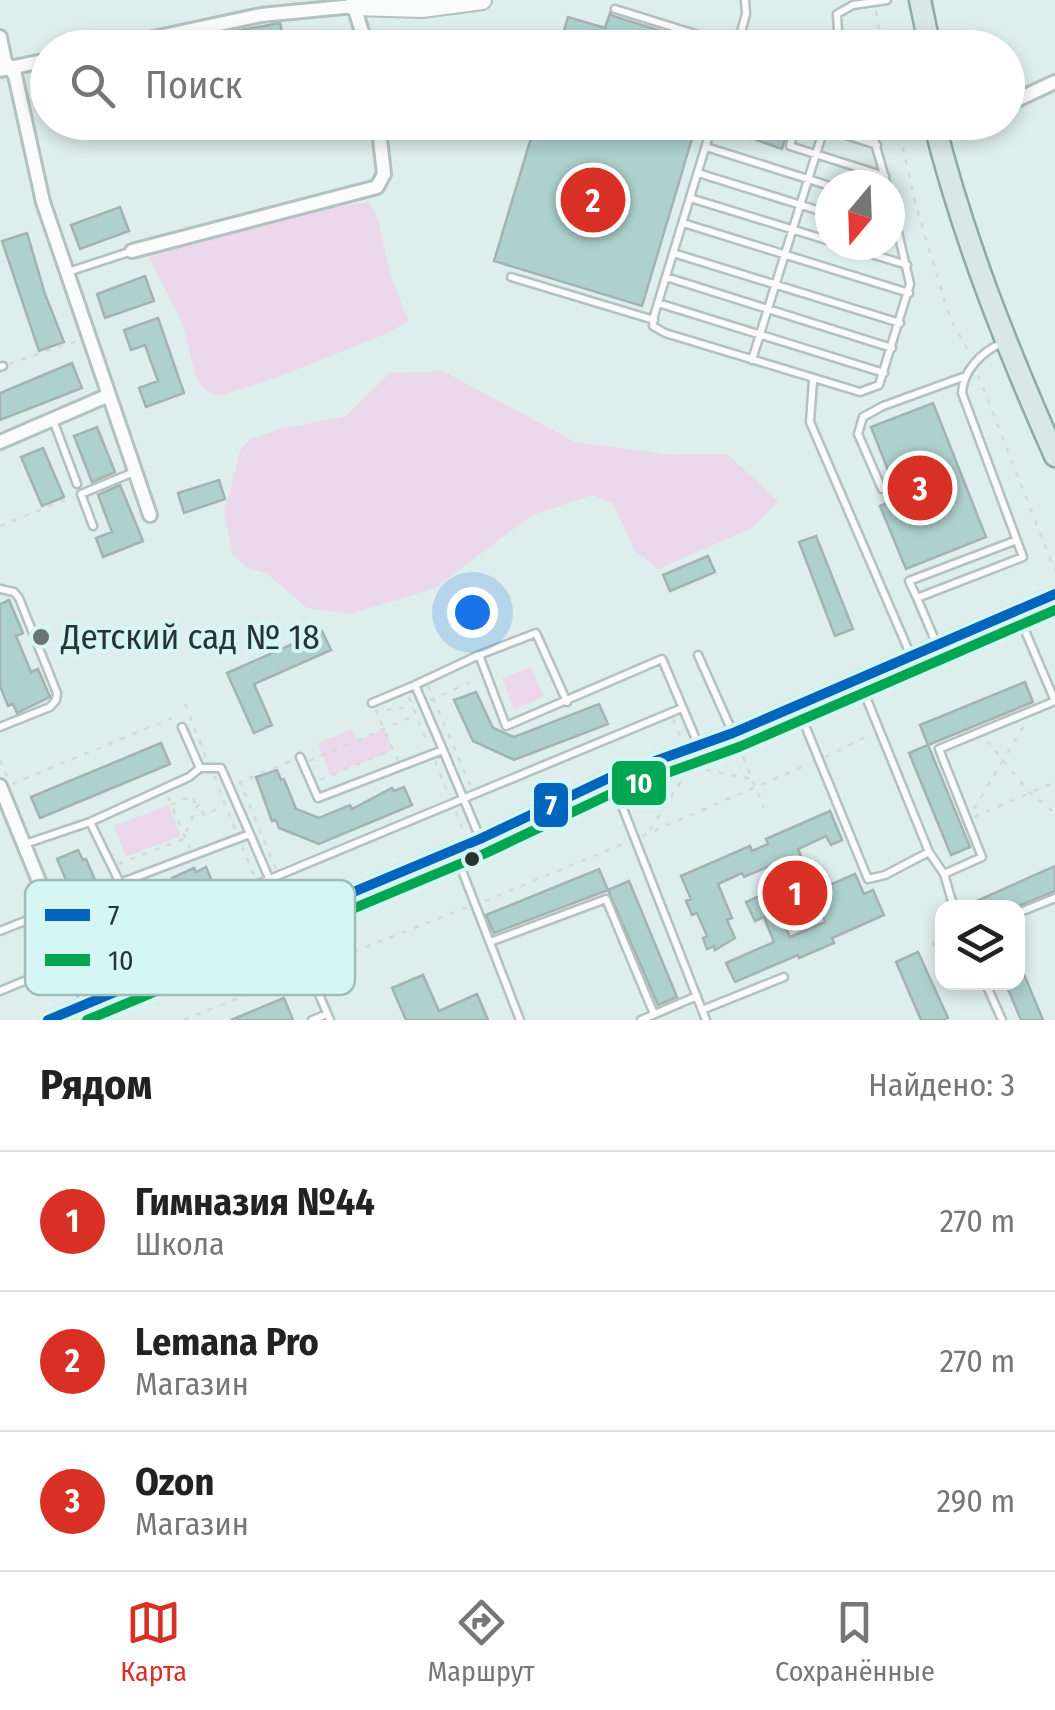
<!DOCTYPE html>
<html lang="ru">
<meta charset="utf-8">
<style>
:root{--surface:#fff;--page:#f6f6f6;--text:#222;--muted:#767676;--line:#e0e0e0;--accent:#d93025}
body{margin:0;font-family:"Fira Sans Condensed",sans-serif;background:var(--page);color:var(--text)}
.controls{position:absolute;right:30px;bottom:30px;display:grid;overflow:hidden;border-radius:20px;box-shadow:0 5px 15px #0003}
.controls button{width:90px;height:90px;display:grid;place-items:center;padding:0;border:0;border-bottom:2px solid var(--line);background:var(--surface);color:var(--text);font:50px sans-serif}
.compass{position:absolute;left:815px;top:170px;width:90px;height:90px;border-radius:50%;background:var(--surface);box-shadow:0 5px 15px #0003;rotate:199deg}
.you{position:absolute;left:472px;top:612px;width:35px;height:35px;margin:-25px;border:8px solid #fff;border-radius:50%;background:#1a73e8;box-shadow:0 0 0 15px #1a73e833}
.badge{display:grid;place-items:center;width:65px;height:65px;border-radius:50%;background:var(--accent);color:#fff;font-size:32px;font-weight:700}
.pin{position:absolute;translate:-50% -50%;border:5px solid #fff;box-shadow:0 2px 10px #0006}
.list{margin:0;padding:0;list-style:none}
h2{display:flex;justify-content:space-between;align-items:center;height:130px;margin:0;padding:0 40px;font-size:42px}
h2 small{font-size:32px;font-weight:400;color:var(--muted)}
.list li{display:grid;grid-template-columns:65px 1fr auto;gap:30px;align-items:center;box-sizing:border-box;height:140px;padding:0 40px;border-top:2px solid var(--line)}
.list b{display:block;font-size:38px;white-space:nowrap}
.list p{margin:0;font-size:32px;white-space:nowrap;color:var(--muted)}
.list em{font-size:32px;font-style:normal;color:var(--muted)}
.icon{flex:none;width:55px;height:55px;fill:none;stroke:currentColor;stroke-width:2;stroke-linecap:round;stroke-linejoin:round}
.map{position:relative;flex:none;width:1055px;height:1020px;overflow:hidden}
.search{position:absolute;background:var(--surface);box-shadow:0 5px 15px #0003;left:30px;right:30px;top:30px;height:110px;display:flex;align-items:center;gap:25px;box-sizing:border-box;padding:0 35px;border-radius:55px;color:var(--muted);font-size:38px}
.sheet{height:550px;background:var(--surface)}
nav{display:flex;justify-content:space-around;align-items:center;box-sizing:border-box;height:140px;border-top:2px solid var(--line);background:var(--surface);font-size:28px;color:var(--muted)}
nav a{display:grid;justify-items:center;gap:5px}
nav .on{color:var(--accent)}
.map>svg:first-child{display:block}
.green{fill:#ecd8ec}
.building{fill:#aed1ce;stroke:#a4b2b0;stroke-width:2.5;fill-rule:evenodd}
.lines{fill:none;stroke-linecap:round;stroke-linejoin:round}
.lane-casing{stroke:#b3c1bf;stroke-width:11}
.street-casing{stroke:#b3c1bf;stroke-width:18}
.secondary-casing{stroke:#b3c1bf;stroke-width:22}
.primary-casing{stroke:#8daaa8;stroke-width:25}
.path{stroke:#d4dad8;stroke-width:2.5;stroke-dasharray:5 8;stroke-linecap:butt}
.lane{stroke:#fafcfc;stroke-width:6}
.street{stroke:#fafcfc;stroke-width:12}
.secondary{stroke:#fafcfc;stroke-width:18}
.primary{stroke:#d9e7e6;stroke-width:20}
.bus-1-casing{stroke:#d5f6f2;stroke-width:18}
.bus-2-casing{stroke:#d5f6f2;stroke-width:18}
.bus-1{stroke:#0065bd;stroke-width:10}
.bus-2{stroke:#00a651;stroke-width:10}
.poi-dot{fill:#677573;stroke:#d5f6f2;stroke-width:4}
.bus-dot{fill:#273432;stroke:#d5f6f2;stroke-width:4}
.labels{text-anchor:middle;stroke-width:8;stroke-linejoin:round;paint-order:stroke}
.poi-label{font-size:35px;fill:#273432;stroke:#d5f6f2;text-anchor:start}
.key{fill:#d5f6f2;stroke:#a1bcb8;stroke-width:2.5}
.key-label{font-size:28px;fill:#273432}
.line-badge{stroke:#d5f6f2;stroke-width:4}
.badge-label{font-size:28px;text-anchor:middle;font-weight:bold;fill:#fff}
</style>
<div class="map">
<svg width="1055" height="1020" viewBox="0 0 1055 1020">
<rect width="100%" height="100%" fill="#ddeeec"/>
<path class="green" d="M369,202l9,18 13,56 17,45 -18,11 -120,48 -52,16 -12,-6 -9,-9 -15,-59 -35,-68 180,-46z
M443,371l132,71 97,13 55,-1 51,47 -24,26 -96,42 -23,-18 -22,-48 -21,-8 -60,20 -97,73 -85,26 -43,-6 -41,-35 -20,-6 -13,-12 -9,-40 17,-67 10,-9 26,-9 69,-14 44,-43z
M531,667l13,30 -30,12 -12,-31z
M352,729l5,12 27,-12 9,21 -63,25 -12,-32z
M169,805l11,31 -54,21 -12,-31z"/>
<path class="building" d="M610,13l3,3 102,32h-156l9,-31 37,11z
M280,23l6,25h-52l-4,-16z
M510,122l25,4 1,-4h161l-55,184 -148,-45 37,-123 -24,-7z
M757,122h33l-8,27 -26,-9z
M120,207l9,24 -49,18 -9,-24z
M27,233l18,61 19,48 -25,9 -37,-110z
M145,276l9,25 -49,17 -8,-24z
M158,318l26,75 -38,14 -7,-19 19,-7 -13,-36 -14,5 -7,-20z
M72,363l10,25 -82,32v-27z
M933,403l53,134 -80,32 -26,-63 19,-8 -28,-71z
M97,427l18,45 -23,10 -18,-46z
M43,448l21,49 -22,9 -21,-49z
M219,480l6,19 -41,14 -6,-20z
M120,485l23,56 -40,16 -7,-19 16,-6 -14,-37z
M816,536l37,93 -18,7 -36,-94z
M708,556l7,16 -45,19 -7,-16z
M9,600l14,33 -7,3 15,36 7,-3 12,28 -33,16 -4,-9 -5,2 -8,-20v-82z
M322,631l9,19 -77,34 18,41 -18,8 -27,-60z
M1025,682l8,20 -105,43 -8,-20z
M476,692l17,36 21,9 85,-33 9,20 -94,36 -41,-19 -19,-41z
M161,743l9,21 -130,54 -9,-21z
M928,745l42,102 -19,8 -42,-102z
M277,770l4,10 3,-1 12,30 23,9 31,-13 2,4 40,-21 2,3 10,-4 8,18 -93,39 -40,-16 -3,-8 -4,1 -16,-44z
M830,811l12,29 -11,5 -5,-9 -28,13 18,42 39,-17 9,20 9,-4 11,25 -52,23 2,5 -35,15 -1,-3 -63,27 -9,-19 48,-21 -10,-25 -9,4 -9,-19 48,-21 -10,-21 -40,17 -2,-4 -24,11 14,34 -5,2 8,18 -20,12 -1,-4 -7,3 -4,-11 4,-2 -10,-23 -5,2 -6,-14 5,-2 -10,-23 69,-30 2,5 16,-7 -2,-5zM812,893l13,29 -35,15 -13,-29z
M78,850l5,10 3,-1 14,32 22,8 51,-18 -1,-3 22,-10 2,4 10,-5 8,19 -47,22 -2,-3 -49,18 -31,-13 -7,-10 -3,1 -18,-42z
M1055,866v25l-41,17h-53z
M599,869l9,21 -114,43 -8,-18z
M629,881l48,116 -19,8 -50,-115z
M918,952l30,66 -5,2h-22l-25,-58z
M1018,960l25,60h-22l-16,-38h13z
M423,975l16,36 38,-17 11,26h-82l-14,-32z
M284,998l9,22h-62z"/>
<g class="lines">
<g class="lane-casing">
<path id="lane" d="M615,9l122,38
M737,46l9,-32 -1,-14
M859,48l-21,-15 -1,-19 16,-9 34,-5
M713,122l-59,194 -1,10 12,7 195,59 19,-7 31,-101 -20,-86
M797,122l-7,24 95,30
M869,122l18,63
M713,123l38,12
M824,128l53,17
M706,147l124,39
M698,173l132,41
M690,198l140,43
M683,223l226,70
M842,245l65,20
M673,253l227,70
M68,272l64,-21
M511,277l143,43
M666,277l226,71
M658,303l226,70
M752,360l74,-238
M0,367l3,-1
M813,380l-3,42 101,234
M53,420l24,64
M882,489l-24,-55 5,-17 20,-11 80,-29
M93,526l-12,-32 53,-22
M0,589l14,3 5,6 38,95 -1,7 -6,7 -50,20
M917,598l-8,-17 108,-41
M937,645l-20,-47 106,-41 -61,-164c1,-22 19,-41 40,-50
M479,655l57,-22 31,69
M698,655l34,76
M859,680l70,172 15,22 10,34
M372,703l43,-18
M797,706l71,173 17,-4 44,-23
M182,727l18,41 -11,9 -99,45 30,61 130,-49 80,186
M443,750l-28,-65 64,-30 27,71 156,-67 36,85
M300,757l18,41 125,-48 37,88
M200,768h21l29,66
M611,778l95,242
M25,844l65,-22
M454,850l66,170
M944,874l38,-17 -43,-108 116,-48 -38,-89
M1018,913l37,-15
M0,931l50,-20
M490,942l116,-43 48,115
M985,982l17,38
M0,991l682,-283
M702,1010l82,-33
M312,1020l15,-6
M641,1020l56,-24"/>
</g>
<g class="street-casing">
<path id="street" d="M0,37l5,25 10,13 28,127 107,313
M107,48l154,-33 93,-9 13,42
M0,70l48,-10
M1008,104l47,-22
M947,132l20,-10
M132,251l245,-64 7,-13 -6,-52
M0,442l109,-47
M0,786l88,215
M48,1020l432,-181 131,-62 122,-44 322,-139"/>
</g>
<g class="secondary-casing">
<path id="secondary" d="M354,6l68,2 60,-8"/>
</g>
<g class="primary-casing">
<path id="primary" d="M920,0l10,48
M934,122c29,116 73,226 121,334"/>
</g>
<path class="path" d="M876,11l6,37
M897,122l19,84 34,112 20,36
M9,364l68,-23
M978,375l77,196
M0,526l73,-29
M428,686l42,99
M409,697l19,48
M430,700l48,-21
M185,704l22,56
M673,719l8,20
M987,741l43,52 25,20
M738,745l26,63
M825,757l47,-23
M0,760l8,18
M309,761l107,-46
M398,761l-22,-50 37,-4
M435,761l14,35
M214,776l21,53
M320,780l71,-30
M12,784l160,-66
M168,797l22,52
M171,805l21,-9 4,9
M974,809l52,-87
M456,812l8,21
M974,817l81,-35
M650,830l40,-63 62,12
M642,836l167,-72
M242,846l12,30
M118,864l66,-25 12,-32 4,-3 4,11 20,-9
M276,869l-36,-87 53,-22
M261,892l8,21
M485,901l140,-58
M942,935l-10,5 10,27
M317,966l151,-59
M184,1020l116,-47"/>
<use href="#lane" class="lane"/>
<use href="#street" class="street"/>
<use href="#secondary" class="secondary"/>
<use href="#primary" class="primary"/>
<g class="bus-1-casing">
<path id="bus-1" d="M48,1020l432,-181 131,-62 122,-44 322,-139"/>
</g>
<g class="bus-2-casing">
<path id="bus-2" d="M87,1020l399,-167 131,-62 122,-44 316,-137"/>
</g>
<use href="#bus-1" class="bus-1"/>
<use href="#bus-2" class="bus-2"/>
</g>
<circle class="poi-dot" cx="41" cy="637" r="10"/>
<circle class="bus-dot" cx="472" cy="859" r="9"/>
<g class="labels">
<g class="poi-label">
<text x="61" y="649">Детский сад № 18</text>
</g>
</g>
<rect x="25" y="880" width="330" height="115" rx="15" class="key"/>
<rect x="45" y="909" width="45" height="12" fill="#0065bd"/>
<rect x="45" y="954" width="45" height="12" fill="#00a651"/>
<g class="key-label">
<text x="108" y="925">7</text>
<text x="108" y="970">10</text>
</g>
<g class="line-badge">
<rect x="610" y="759" width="58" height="48" rx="10" fill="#00a651"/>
<rect x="532" y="781" width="38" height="48" rx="10" fill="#0065bd"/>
</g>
<g class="badge-label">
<text x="639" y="793">10</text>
<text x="551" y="815">7</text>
</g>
</svg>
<div class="controls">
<button><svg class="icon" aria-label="layers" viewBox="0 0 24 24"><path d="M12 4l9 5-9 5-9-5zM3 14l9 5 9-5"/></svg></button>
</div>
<svg class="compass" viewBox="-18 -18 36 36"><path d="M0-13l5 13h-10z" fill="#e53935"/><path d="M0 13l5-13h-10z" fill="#767676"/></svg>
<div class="you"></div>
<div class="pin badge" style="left:795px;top:893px">1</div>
<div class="pin badge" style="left:593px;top:200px">2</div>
<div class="pin badge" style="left:920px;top:488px">3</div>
<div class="search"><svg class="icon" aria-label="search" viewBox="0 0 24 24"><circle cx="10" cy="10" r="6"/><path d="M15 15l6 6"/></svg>Поиск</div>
</div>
<section class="sheet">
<h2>Рядом<small>Найдено: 3</small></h2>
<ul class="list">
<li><span class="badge">1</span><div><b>Гимназия №44</b><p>Школа</p></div><em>270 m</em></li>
<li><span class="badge">2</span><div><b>Lemana Pro</b><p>Магазин</p></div><em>270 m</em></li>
<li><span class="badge">3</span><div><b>Ozon</b><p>Магазин</p></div><em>290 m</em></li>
</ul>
</section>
<nav>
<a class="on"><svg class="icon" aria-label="map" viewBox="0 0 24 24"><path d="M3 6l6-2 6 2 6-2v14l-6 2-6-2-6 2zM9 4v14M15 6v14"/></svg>Карта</a>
<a><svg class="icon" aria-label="directions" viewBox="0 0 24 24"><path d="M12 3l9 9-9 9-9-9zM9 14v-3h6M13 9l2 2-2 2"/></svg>Маршрут</a>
<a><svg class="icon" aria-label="saved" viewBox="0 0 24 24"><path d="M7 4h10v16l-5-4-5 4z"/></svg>Сохранённые</a>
</nav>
